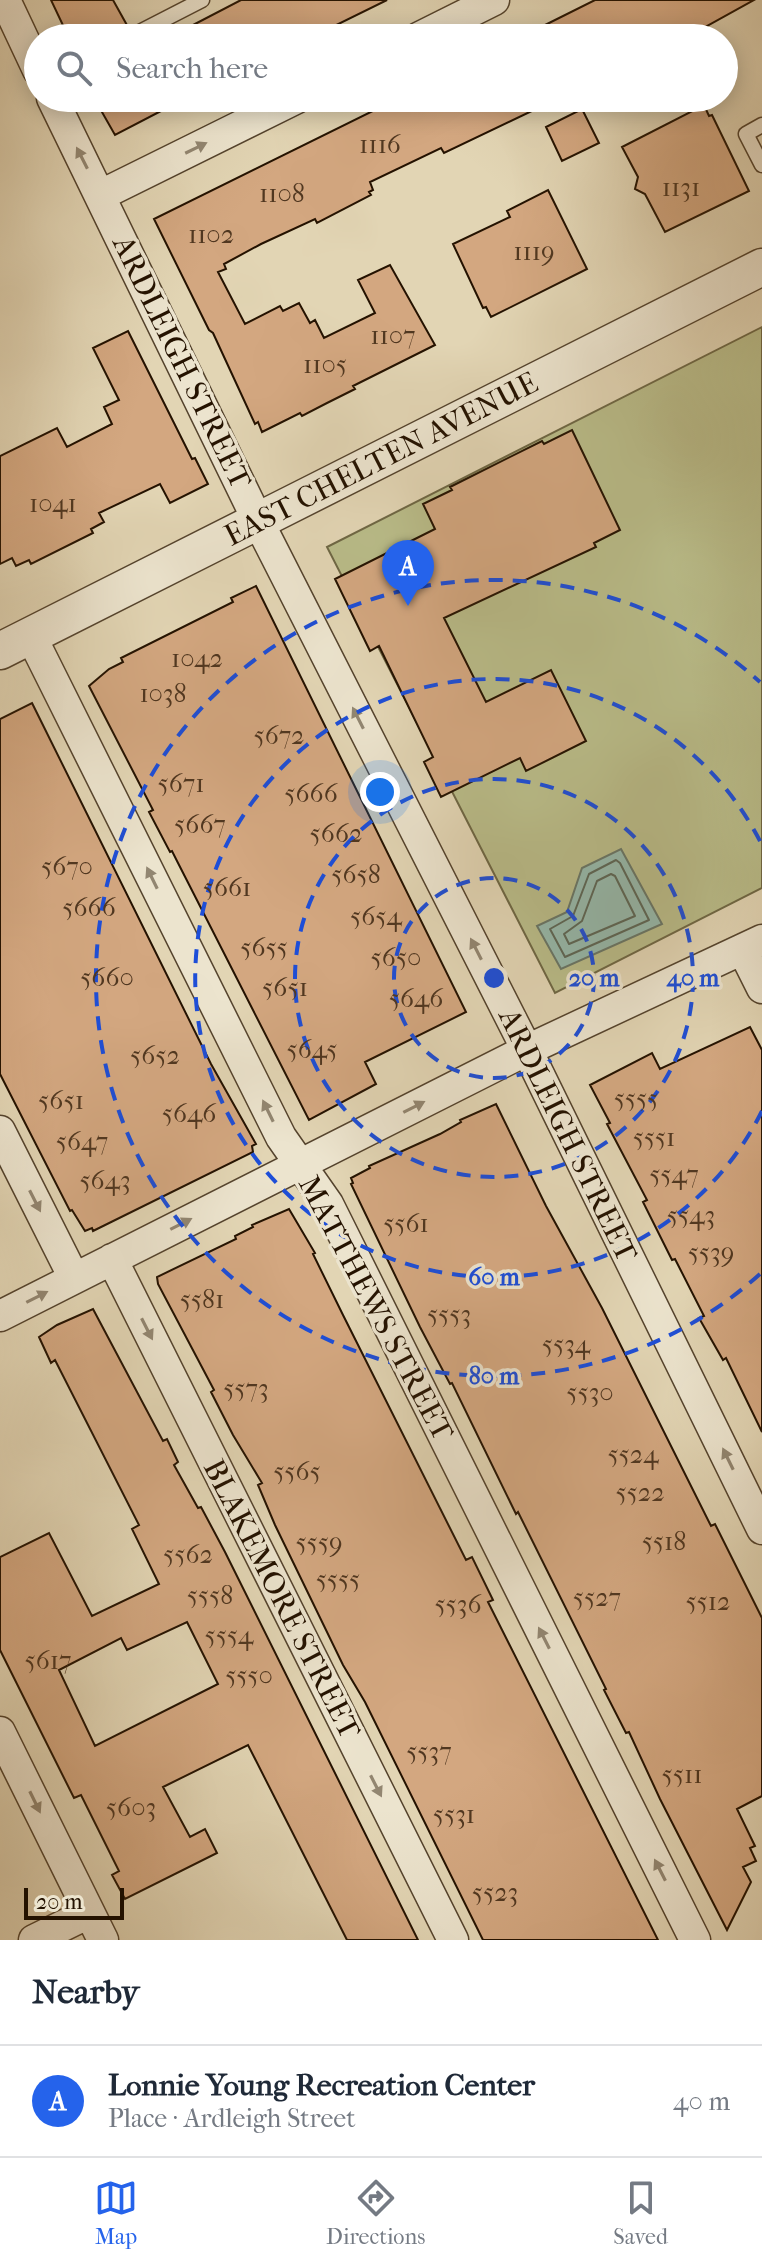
<!DOCTYPE html>
<meta charset="utf-8">
<style>
:root{--surface:#fff;--page:#f2f2f3;--text:#1f2937;--muted:#747a83;--line:#e0e1e3;--accent:#2563eb}
body{margin:0;font-family:"IM FELL French Canon",serif;background:var(--page);color:var(--text)}
.scale{position:absolute;left:24px;bottom:20px;width:100px;box-sizing:border-box;padding-left:8px;border:4px solid #241200;border-top:0;font-size:22px;line-height:28px;white-space:nowrap;color:#241200;-webkit-text-stroke:6px #ece4ce;paint-order:stroke}
.you{position:absolute;left:380px;top:792px;width:28px;height:28px;margin:-20px;border:6px solid #fff;border-radius:50%;background:#1a73e8;box-shadow:0 0 0 12px #1a73e833}
.badge{display:grid;place-items:center;width:52px;height:52px;border-radius:50%;background:var(--accent);color:#fff;font-size:26px;font-weight:700}
.pin{position:absolute;translate:-50% -66px;filter:drop-shadow(0 2px 4px #0008)}
.pin::after{content:'';position:absolute;top:42px;width:28px;height:24px;background:inherit;clip-path:polygon(0 0,100% 0,50% 100%)}
.list{margin:0;padding:0;list-style:none}
h2{display:flex;justify-content:space-between;align-items:center;height:104px;margin:0;padding:0 32px;font-size:34px}
h2 small{font-size:26px;font-weight:400;color:var(--muted)}
.list li{display:grid;grid-template-columns:52px 1fr auto;gap:24px;align-items:center;box-sizing:border-box;height:112px;padding:0 32px;border-top:2px solid var(--line)}
.list b{display:block;font-size:30px;white-space:nowrap}
.list p{margin:0;font-size:26px;white-space:nowrap;color:var(--muted)}
.list em{font-size:26px;font-style:normal;color:var(--muted)}
.icon{flex:none;width:44px;height:44px;fill:none;stroke:currentColor;stroke-width:2;stroke-linecap:round;stroke-linejoin:round}
.map{position:relative;flex:none;width:762px;height:1940px;overflow:hidden}
.search{position:absolute;background:var(--surface);box-shadow:0 4px 20px #0003;left:24px;right:24px;top:24px;height:88px;display:flex;align-items:center;gap:20px;box-sizing:border-box;padding:0 28px;border-radius:44px;color:var(--muted);font-size:30px}
.sheet{height:216px;background:var(--surface)}
nav{display:flex;justify-content:space-around;align-items:center;box-sizing:border-box;height:112px;border-top:2px solid var(--line);background:var(--surface);font-size:22px;color:var(--muted)}
nav a{display:grid;justify-items:center;gap:4px}
nav .on{color:var(--accent)}
.map>svg:first-child{display:block}
.green{fill:#b9bc89;stroke:#6e6744;stroke-width:2}
.water{fill:#95b9ac;stroke:#687667;stroke-width:2}
.lines{fill:none;stroke-linecap:round;stroke-linejoin:round}
.shore{stroke:#5c6656;stroke-width:2}
.building{fill:#d3a780;stroke:#241200;stroke-width:2;fill-rule:evenodd}
.service-casing{stroke:#54432d;stroke-width:17}
.minor-casing{stroke:#54432d;stroke-width:33}
.tertiary-casing{stroke:#54432d;stroke-width:39}
.service{stroke:#ece4ce;stroke-width:14}
.minor{stroke:#ece4ce;stroke-width:30}
.tertiary{stroke:#ece4ce;stroke-width:36}
.oneway{fill:#928671}
.ring{fill:none;stroke:#1d4ed8;stroke-width:4;stroke-dasharray:14 10}
.labels{text-anchor:middle;stroke-width:7;stroke-linejoin:round;paint-order:stroke}
.number-label{font-size:26px;fill:#503720}
.street-label{font-size:30px;fill:#241200;stroke:#ece4ce}
.centre{fill:#1d4ed8;stroke:#ece4ce;stroke-width:4}
.ring-label{font-size:24px;text-anchor:middle;font-weight:bold;fill:#1d4ed8;stroke:#ece4ce;stroke-width:7;stroke-linejoin:round;paint-order:stroke}
</style>
<div class="map">
<svg width="762" height="1940" viewBox="0 0 762 1940">
<rect width="100%" height="100%" fill="#e2d5b4"/>
<filter id="stains"><feTurbulence type="fractalNoise" baseFrequency=".0025" numOctaves="4"/><feColorMatrix values="0 0 0 0 .2 0 0 0 0 .09 0 0 0 0 .02 0 0 0 .5 -.17"/></filter>
<radialGradient id="worn" r=".72"><stop offset=".6" stop-color="#630" stop-opacity="0"/><stop offset="1" stop-color="#630" stop-opacity=".3"/></radialGradient>
<path class="green" d="M762,327v561l-207,105 -228,-446z"/>
<path class="water" d="M621,849l41,75 -101,45 -24,-43 30,-14 15,-44z"/>
<g class="lines">
<path class="shore" d="M616,860l4,3 29,57 -84,37 -15,-28 23,-13 16,-42z
M611,874l4,2 20,40 -66,28 -5,-10 18,-13 15,-40z"/>
</g>
<path class="building" d="M51,0h62l15,27 -8,5 -2,6h-49z
M241,0h146l-77,38h-142z
M595,0h159l-54,30 4,8h-185z
M94,98h92l-71,37z
M399,98h160l-115,55 -3,-5 -71,34 3,8 -4,2 2,3 -54,28 -2,-4 -54,25 -37,20 2,5 -8,3 27,52 35,-18 3,5 16,-8 11,20 5,-3 9,18 51,-25 -17,-33 32,-15 45,80 -82,41 2,3 -28,14 -25,13 -2,-3 -38,19 -4,-10 -3,2 -42,-91 -4,-3 -55,-111z
M704,105l5,11 3,-1 37,76 -84,41 -20,-38 -10,-5 3,-12 -16,-30z
M582,109l17,34 -37,18 -16,-34z
M548,190l39,79 -96,48 -5,-10 -3,1 -30,-64 57,-27 -3,-6z
M128,331l64,128 3,-1 13,26 -38,19 -10,-19 -61,29 5,9 -13,7 2,4 -62,31 -2,-4 -13,6 -4,-8 -12,6v-108l57,-28 10,19 45,-23 -8,-17 15,-7 -26,-52z
M572,430l48,100 -26,13 2,4 -152,71 42,84 65,-32 35,71 -60,30 -6,-13 -79,39 -17,-35 9,-5 -54,-111 -9,5 -35,-72 100,-50 -12,-25 29,-14 -2,-3 92,-46 2,3z
M256,586l210,426 -101,50 11,22 -67,36 -132,-259 -5,-10 -2,1 -21,-40 4,-2 -64,-124 20,-17 14,-7 -2,-4 112,-56 -2,-4z
M32,703l179,361 45,80 -4,2 1,6 -160,79 -1,-3 -7,3 -13,-21 -2,1 -70,-137v-355z
M750,1027l12,23v382l-36,-74 -3,2 -24,-42 5,-2 -29,-57 -3,1 -29,-58 4,-2 -40,-76 3,-1 -20,-38 62,-32 8,16z
M496,1104l50,102 56,102 109,218 4,-2 47,94v178l-25,13 18,37 -5,2 6,13 -13,6 8,15 -24,48 -67,-131 -31,-67 -3,1 -22,-43 2,-1 -88,-177 -2,2 -64,-131 -2,1 -30,-57 -69,-143 2,-1 -2,-5 19,-10 -1,-2 71,-32 21,-12 -1,-2z
M289,1209l26,44 -2,1 30,61 123,245 6,-3 21,43 -5,2 170,338h-175l-118,-238 -22,-37 -68,-140 -17,-40 4,-2 -29,-48 -22,-43 3,-2 -56,-106 -1,-7 79,-38 -1,-3 18,-9 -1,-2z
M93,1309l70,132 4,-2 11,23 -4,3 24,43 3,-1 24,45 193,388h-71l-99,-195 -85,42 27,50 15,-8 12,24 -92,46 -13,-24 7,-4 -38,-76 -7,3 -74,-148v-93l49,-24 43,83 67,-32 -27,-55 7,-4 -84,-165 -4,3 -12,-26 18,-12zM187,1622l31,62 -123,62 -36,-76 62,-32 6,12z"/>
<g class="lines">
<g class="service-casing">
<path id="service" d="M128,38l74,-38
M762,125l-16,9 16,31"/>
</g>
<g class="minor-casing">
<path id="minor" d="M5,0l33,70
M418,38l76,-38
M52,98l206,423 269,529 235,479
M101,195l196,-97
M31,636l250,501 47,67 367,736
M743,950l19,38
M0,1131l74,147
M112,1259l341,681
M0,1316l527,-266 235,-110
M0,1732l103,208
M34,1940l55,-27"/>
</g>
<g class="tertiary-casing">
<path id="tertiary" d="M0,651l762,-384"/>
</g>
<use href="#service" class="service"/>
<use href="#minor" class="minor"/>
<use href="#tertiary" class="tertiary"/>
</g>
<defs><path id="oneway-solid" d="M-6-.8H1V-3.2L6.5 0L1 3.2V.8H-6Z" transform="scale(2)"/></defs>
<g class="oneway">
<use href="#oneway-solid" transform="translate(196 148) rotate(-26)"/>
<use href="#oneway-solid" transform="translate(82 158) rotate(-117)"/>
<use href="#oneway-solid" transform="translate(358 718) rotate(-117)"/>
<use href="#oneway-solid" transform="translate(152 878) rotate(-116)"/>
<use href="#oneway-solid" transform="translate(476 949) rotate(-117)"/>
<use href="#oneway-solid" transform="translate(414 1107) rotate(-27)"/>
<use href="#oneway-solid" transform="translate(268 1111) rotate(-116)"/>
<use href="#oneway-solid" transform="translate(35 1201) rotate(63)"/>
<use href="#oneway-solid" transform="translate(181 1224) rotate(-27)"/>
<use href="#oneway-solid" transform="translate(37 1297) rotate(-27)"/>
<use href="#oneway-solid" transform="translate(147 1329) rotate(63)"/>
<use href="#oneway-solid" transform="translate(728 1459) rotate(-116)"/>
<use href="#oneway-solid" transform="translate(544 1638) rotate(-117)"/>
<use href="#oneway-solid" transform="translate(376 1786) rotate(63)"/>
<use href="#oneway-solid" transform="translate(35 1802) rotate(64)"/>
<use href="#oneway-solid" transform="translate(660 1870) rotate(-117)"/>
</g>
<g class="ring">
<circle cx="494" cy="978" r="100"/>
<circle cx="494" cy="978" r="199"/>
<path d="M762 1111A299 299 0 1 1 762 845"/>
<path d="M760 1274A398 398 0 1 1 760 682"/>
</g>
<g class="labels">
<g class="number-label">
<text x="380" y="153">1116</text>
<text x="681" y="196">1131</text>
<text x="282" y="202">1108</text>
<text x="211" y="243">1102</text>
<text x="534" y="260">1119</text>
<text x="393" y="344">1107</text>
<text x="325" y="373">1105</text>
<text x="53" y="512">1041</text>
<text x="197" y="667">1042</text>
<text x="163" y="702">1038</text>
<text x="279" y="744">5672</text>
<text x="181" y="792">5671</text>
<text x="311" y="802">5666</text>
<text x="200" y="833">5667</text>
<text x="336" y="842">5662</text>
<text x="67" y="875">5670</text>
<text x="356" y="883">5658</text>
<text x="227" y="896">5661</text>
<text x="89" y="916">5666</text>
<text x="376" y="925">5654</text>
<text x="264" y="956">5655</text>
<text x="396" y="966">5650</text>
<text x="107" y="986">5660</text>
<text x="285" y="996">5651</text>
<text x="416" y="1007">5646</text>
<text x="312" y="1058">5645</text>
<text x="155" y="1064">5652</text>
<text x="636" y="1107">5555</text>
<text x="61" y="1109">5651</text>
<text x="189" y="1122">5646</text>
<text x="654" y="1146">5551</text>
<text x="82" y="1150">5647</text>
<text x="674" y="1183">5547</text>
<text x="105" y="1189">5643</text>
<text x="691" y="1224">5543</text>
<text x="406" y="1232">5561</text>
<text x="711" y="1261">5539</text>
<text x="202" y="1308">5581</text>
<text x="449" y="1323">5553</text>
<text x="566" y="1353">5534</text>
<text x="246" y="1397">5573</text>
<text x="590" y="1401">5530</text>
<text x="633" y="1463">5524</text>
<text x="297" y="1480">5565</text>
<text x="640" y="1501">5522</text>
<text x="664" y="1550">5518</text>
<text x="319" y="1551">5559</text>
<text x="188" y="1563">5562</text>
<text x="338" y="1588">5555</text>
<text x="210" y="1604">5558</text>
<text x="597" y="1606">5527</text>
<text x="708" y="1610">5512</text>
<text x="458" y="1613">5536</text>
<text x="229" y="1644">5554</text>
<text x="48" y="1669">5617</text>
<text x="249" y="1684">5550</text>
<text x="429" y="1760">5537</text>
<text x="682" y="1783">5511</text>
<text x="131" y="1816">5603</text>
<text x="454" y="1823">5531</text>
<text x="495" y="1901">5523</text>
</g>
<g class="street-label">
<text transform="translate(182 362) rotate(64)" y="10">ARDLEIGH STREET</text>
<text transform="translate(381 459) rotate(-27)" y="10">EAST CHELTEN AVENUE</text>
<text transform="translate(568 1135) rotate(64)" y="10">ARDLEIGH STREET</text>
<text transform="translate(376 1308) rotate(62)" y="10">MATTHEWS STREET</text>
<text transform="translate(282 1599) rotate(63)" y="10">BLAKEMORE STREET</text>
</g>
</g>
<circle cx="494" cy="978" r="12" class="centre"/>
<g class="ring-label">
<text x="594" y="986">20 m</text>
<text x="693" y="986">40 m</text>
<text x="494" y="1285">60 m</text>
<text x="494" y="1384">80 m</text>
</g>
<rect width="100%" height="100%" filter="url(#stains)"/>
<rect width="100%" height="100%" fill="url(#worn)"/>
</svg>
<div class="scale">20 m</div>
<div class="you"></div>
<div class="pin badge" style="left:408px;top:606px">A</div>
<div class="search"><svg class="icon" aria-label="search" viewBox="0 0 24 24"><circle cx="10" cy="10" r="6"/><path d="M15 15l6 6"/></svg>Search here</div>
</div>
<section class="sheet">
<h2>Nearby<small></small></h2>
<ul class="list">
<li><span class="badge">A</span><div><b>Lonnie Young Recreation Center</b><p>Place · Ardleigh Street</p></div><em>40 m</em></li>
</ul>
</section>
<nav>
<a class="on"><svg class="icon" aria-label="map" viewBox="0 0 24 24"><path d="M3 6l6-2 6 2 6-2v14l-6 2-6-2-6 2zM9 4v14M15 6v14"/></svg>Map</a>
<a><svg class="icon" aria-label="directions" viewBox="0 0 24 24"><path d="M12 3l9 9-9 9-9-9zM9 14v-3h6M13 9l2 2-2 2"/></svg>Directions</a>
<a><svg class="icon" aria-label="saved" viewBox="0 0 24 24"><path d="M7 4h10v16l-5-4-5 4z"/></svg>Saved</a>
</nav>
